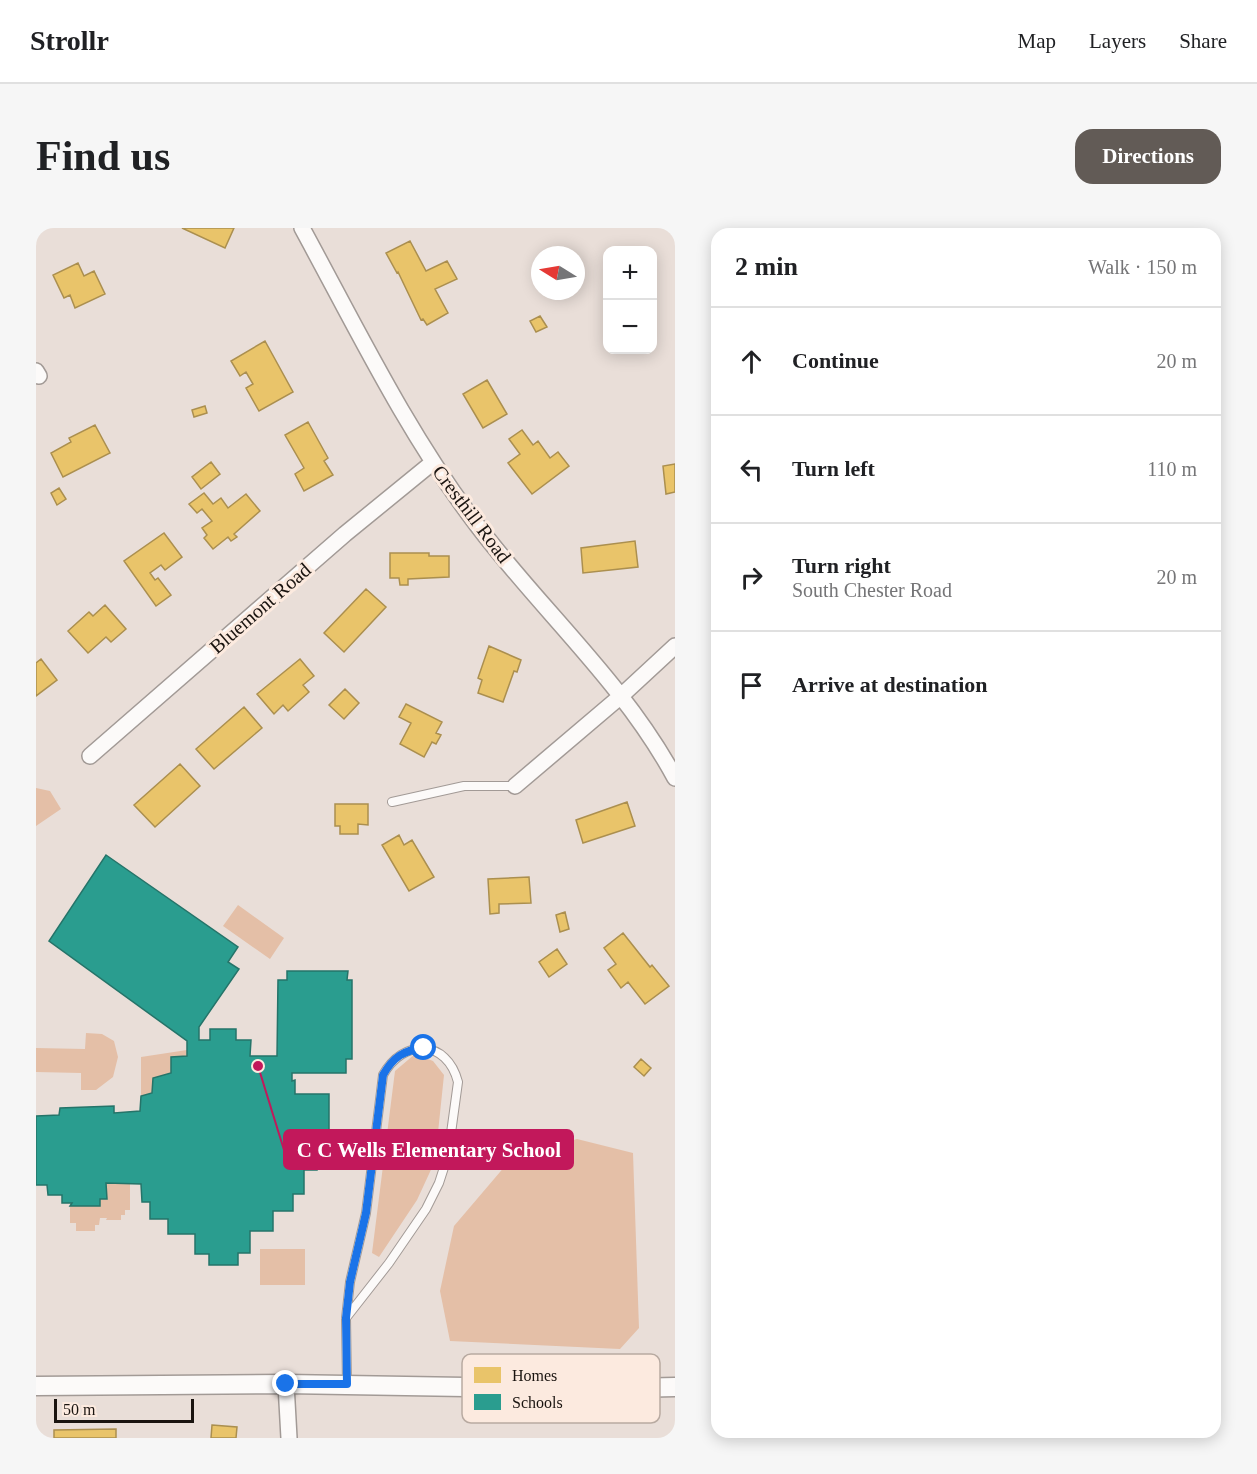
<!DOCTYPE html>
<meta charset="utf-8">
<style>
:root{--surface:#fff;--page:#f6f6f6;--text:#202124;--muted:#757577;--line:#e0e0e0;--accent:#625b56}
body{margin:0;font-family:Georgia,serif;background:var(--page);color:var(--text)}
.controls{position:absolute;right:18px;top:18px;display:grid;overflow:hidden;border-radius:12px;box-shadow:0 3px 15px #0003}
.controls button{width:54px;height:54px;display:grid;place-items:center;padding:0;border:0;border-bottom:2px solid var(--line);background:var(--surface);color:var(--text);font:30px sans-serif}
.compass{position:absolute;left:495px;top:18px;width:54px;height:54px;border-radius:50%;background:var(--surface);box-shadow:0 3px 15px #0003;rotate:281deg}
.scale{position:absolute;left:18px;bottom:15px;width:140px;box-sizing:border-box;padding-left:6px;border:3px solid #1a1410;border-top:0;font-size:16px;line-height:21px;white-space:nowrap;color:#1a1410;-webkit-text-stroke:4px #fceadf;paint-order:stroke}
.stop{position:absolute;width:18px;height:18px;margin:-14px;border:4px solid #1a73e8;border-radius:50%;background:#fff}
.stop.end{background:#1a73e8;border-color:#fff;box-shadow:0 2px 6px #0008}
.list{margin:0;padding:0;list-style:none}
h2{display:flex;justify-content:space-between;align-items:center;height:78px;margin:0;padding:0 24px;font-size:26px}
h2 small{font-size:20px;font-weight:400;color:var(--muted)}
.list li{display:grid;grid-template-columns:39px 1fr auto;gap:18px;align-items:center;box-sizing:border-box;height:108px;padding:0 24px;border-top:2px solid var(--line)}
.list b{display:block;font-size:22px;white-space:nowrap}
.list p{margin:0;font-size:20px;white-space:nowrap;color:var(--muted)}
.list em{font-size:20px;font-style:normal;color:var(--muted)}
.icon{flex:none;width:33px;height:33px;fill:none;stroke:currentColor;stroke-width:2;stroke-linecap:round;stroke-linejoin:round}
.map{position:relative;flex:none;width:639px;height:1210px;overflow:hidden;border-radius:18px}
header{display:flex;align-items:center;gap:36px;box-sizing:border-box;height:84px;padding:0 30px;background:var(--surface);border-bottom:2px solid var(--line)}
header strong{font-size:28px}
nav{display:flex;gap:33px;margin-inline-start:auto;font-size:21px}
.intro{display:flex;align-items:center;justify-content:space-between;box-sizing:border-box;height:144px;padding:0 36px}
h1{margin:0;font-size:42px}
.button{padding:15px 27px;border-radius:18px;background:var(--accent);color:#fff;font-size:21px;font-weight:700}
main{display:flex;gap:36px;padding:0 36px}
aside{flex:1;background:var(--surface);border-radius:18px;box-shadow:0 3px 15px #0003}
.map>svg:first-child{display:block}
.green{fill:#e4bfa7}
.homes{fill:#e9c46a;stroke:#ab8f4f;stroke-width:1.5}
.schools{fill:#2a9d8f;stroke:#257469;stroke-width:1.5}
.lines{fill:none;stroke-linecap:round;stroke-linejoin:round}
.service-casing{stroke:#a29a96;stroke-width:10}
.minor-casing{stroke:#a29a96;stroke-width:18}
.tertiary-casing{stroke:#a29a96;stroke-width:21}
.service{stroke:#fcfaf9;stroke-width:8}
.minor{stroke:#fcfaf9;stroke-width:15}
.tertiary{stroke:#fcfaf9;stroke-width:18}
.route{stroke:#1a73e8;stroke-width:8}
.labels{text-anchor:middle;stroke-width:6;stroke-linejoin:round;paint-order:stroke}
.street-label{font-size:20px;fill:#1a1410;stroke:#fceadf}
.key{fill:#fceadf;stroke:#b8aaa1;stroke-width:1.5}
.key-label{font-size:16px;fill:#1a1410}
.leader{fill:none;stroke:#c2185b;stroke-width:2}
.callout-dot{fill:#c2185b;stroke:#fceadf;stroke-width:2}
.callout{fill:#c2185b;stroke:#c2185b;stroke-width:2}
.callout-label{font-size:21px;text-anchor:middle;font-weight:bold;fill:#fff}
</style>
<header>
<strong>Strollr</strong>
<nav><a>Map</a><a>Layers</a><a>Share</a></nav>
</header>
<div class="intro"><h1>Find us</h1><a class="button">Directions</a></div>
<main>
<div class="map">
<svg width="639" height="1210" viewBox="0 0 639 1210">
<rect width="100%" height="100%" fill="#e9ded8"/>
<path class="green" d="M0,560l14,3 11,18 -25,17z
M202,677l46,33 -14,21 -47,-33z
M50,805l16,1 12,7 4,16 -5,20 -17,13h-15v-17l-45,-1v-24l49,1z
M151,822v6l-16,1v16l-18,5 -1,15 -11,3v-39z
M379,826l18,7 11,14 -9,86 -18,39 -38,57 -7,-4 23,-182z
M541,911l56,14 6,175 -19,21 -170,-8 -10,-50 14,-65 58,-68z
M70,955l24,1v26h-5v5h-4v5h-15l1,-2h-7l-1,7h-4v6h-19v-8h-6v-17h30v-7l7,-1z
M224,1021h45v36h-45z"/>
<path class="homes" d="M146,0h52l-9,20z
M374,13l16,30 21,-10 10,18 -22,10 13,24 -21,12 -4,-6 -2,1 -23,-48 -1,1 -11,-20z
M42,35l6,13 10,-5 11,23 -30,14 -5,-13 -6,3 -11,-23z
M504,88l7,11 -11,5 -6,-11z
M229,113l28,51 -34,19 -13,-23 7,-4 -7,-12 -6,4 -9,-15z
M451,152l20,34 -24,14 -20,-34z
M169,178l2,7 -13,4 -2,-7z
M272,194l20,36 -4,3 9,14 -29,16 -9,-17 9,-6 -19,-33z
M59,197l15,28 -47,24 -12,-24 20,-11 -2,-4z
M486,202l11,15 5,-4 12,17 8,-6 11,14 -37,28 -24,-31 12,-9 -11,-15z
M175,234l9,12 -19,15 -9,-12z
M639,236v28l-9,2 -3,-28z
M23,260l7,11 -9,6 -6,-12z
M168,265l9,11 8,-6 7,10 18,-14 14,17 -26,23 3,3 -6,4 -3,-4 -15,12 -9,-11 3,-3 -5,-7 10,-7 -10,-12 -5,4 -8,-9z
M128,305l18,24 -17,13 -4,-5 -11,8 5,7 3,-2 13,17 -15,11 -32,-45z
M599,313l3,26 -55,6 -2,-25z
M354,325h39v3h20v21l-41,2v6h-8l-1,-7h-9z
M330,361l20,18 -42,45 -20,-19z
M69,377l21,24 -15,13 -5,-5 -18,16 -20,-22 21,-19 4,4z
M453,418l32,14 -4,12 -3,-1 -11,31 -25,-9 4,-13 -4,-2z
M5,431l16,21 -21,16v-33z
M264,431l14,17 -11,9 6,7 -21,19 -5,-6 -9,9 -17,-20z
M309,461l14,14 -15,16 -15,-14z
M370,476l36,18 -6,11 5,2 -5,9 -4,-2 -8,15 -24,-13 11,-21 -12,-6z
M208,479l18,21 -48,41 -18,-20z
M144,536l20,22 -45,41 -21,-22z
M591,574l8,24 -52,17 -7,-23z
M299,576h33v21l-10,-1v10h-18v-8h-5z
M363,607l5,10 8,-5 22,37 -25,14 -27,-46z
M493,649l2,26 -32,1v9l-9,1 -2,-35z
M529,684l4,17 -9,3 -4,-17z
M587,705l27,34 2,-2 17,21 -24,18 -17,-22 -7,6 -13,-18 8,-6 -12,-16z
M521,721l10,15 -18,13 -10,-15z
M605,831l10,9 -7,8 -10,-9z
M176,1197l25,2 -1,11h-25z
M80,1201v9h-62v-8z"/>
<path class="schools" d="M70,627l132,92 -10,15 11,7 -40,58v13h11v-11h26v11h15l-1,16h27l1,-76h9v-9h61l-1,9h5v79h-6v14h-54v8l3,-1v14h34v42h-8v7h-17v14l13,1v12h-13v24h-11v17h-20v20h-23v22h-12v12h-29v-11h-14v-20h-27v-15h-18v-17h-8l-1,-18 -35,-1 1,16h-7v7h-30l2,-3h-10v-8h-14l-1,-10h-11v-69l23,-1 1,-7 54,-2v7l26,-2 1,-15 11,-3 1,-15 18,-5v-16l16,-1v-15l-138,-100z"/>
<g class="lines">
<g class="service-casing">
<path id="service" d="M356,574l72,-16h51
M310,1090l43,-55 37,-54 13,-26 9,-28 10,-73c-11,-43 -55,-44 -75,-7l-17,138 -16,69 -4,36 1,66"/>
</g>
<g class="minor-casing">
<path id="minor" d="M266,0c55,101 105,205 175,297 64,85 147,158 198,253
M0,143l3,5
M54,528l255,-222 87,-71
M479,558l106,-90 54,-50
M250,1156l3,54"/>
</g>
<g class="tertiary-casing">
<path id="tertiary" d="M0,1158l250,-2 302,5 87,-2"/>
</g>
<use href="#service" class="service"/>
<use href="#minor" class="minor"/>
<use href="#tertiary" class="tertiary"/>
</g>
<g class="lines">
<path class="route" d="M250,1156h61l-1,-66 4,-36 16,-69 17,-138c10,-18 21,-25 41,-27"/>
</g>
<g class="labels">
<g class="street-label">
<text transform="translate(436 286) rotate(53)" y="7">Cresthill Road</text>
<text transform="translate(224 380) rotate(-41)" y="7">Bluemont Road</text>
</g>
</g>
<rect x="426" y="1126" width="198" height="69" rx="9" class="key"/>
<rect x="438" y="1139" width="27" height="16" fill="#e9c46a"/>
<rect x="438" y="1166" width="27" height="16" fill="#2a9d8f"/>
<g class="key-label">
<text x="476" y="1153">Homes</text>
<text x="476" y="1180">Schools</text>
</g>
<path class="leader" d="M222 838L248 922"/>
<circle class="callout-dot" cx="222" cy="838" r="6"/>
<rect class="callout" x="248" y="902" width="289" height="39" rx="6"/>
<g class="callout-label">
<text x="393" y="929">C C Wells Elementary School</text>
</g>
</svg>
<div class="controls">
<button>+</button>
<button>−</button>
</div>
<svg class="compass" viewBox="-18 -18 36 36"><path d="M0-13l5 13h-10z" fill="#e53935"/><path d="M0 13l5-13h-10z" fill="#757577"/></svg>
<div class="scale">50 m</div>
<div class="stop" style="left:388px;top:820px"></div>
<div class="stop end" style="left:250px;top:1156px"></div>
</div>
<aside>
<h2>2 min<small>Walk · 150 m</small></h2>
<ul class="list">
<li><svg class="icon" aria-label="ahead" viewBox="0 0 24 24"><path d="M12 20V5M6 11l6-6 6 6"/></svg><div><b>Continue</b></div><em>20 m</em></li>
<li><svg class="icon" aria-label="left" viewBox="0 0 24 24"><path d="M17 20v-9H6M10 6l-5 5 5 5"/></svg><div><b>Turn left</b></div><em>110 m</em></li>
<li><svg class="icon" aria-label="right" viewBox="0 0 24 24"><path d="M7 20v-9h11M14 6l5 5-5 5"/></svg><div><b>Turn right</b><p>South Chester Road</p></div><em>20 m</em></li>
<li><svg class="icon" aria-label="arrive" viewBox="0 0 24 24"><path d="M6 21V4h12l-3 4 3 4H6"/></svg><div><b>Arrive at destination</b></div></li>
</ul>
</aside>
</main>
